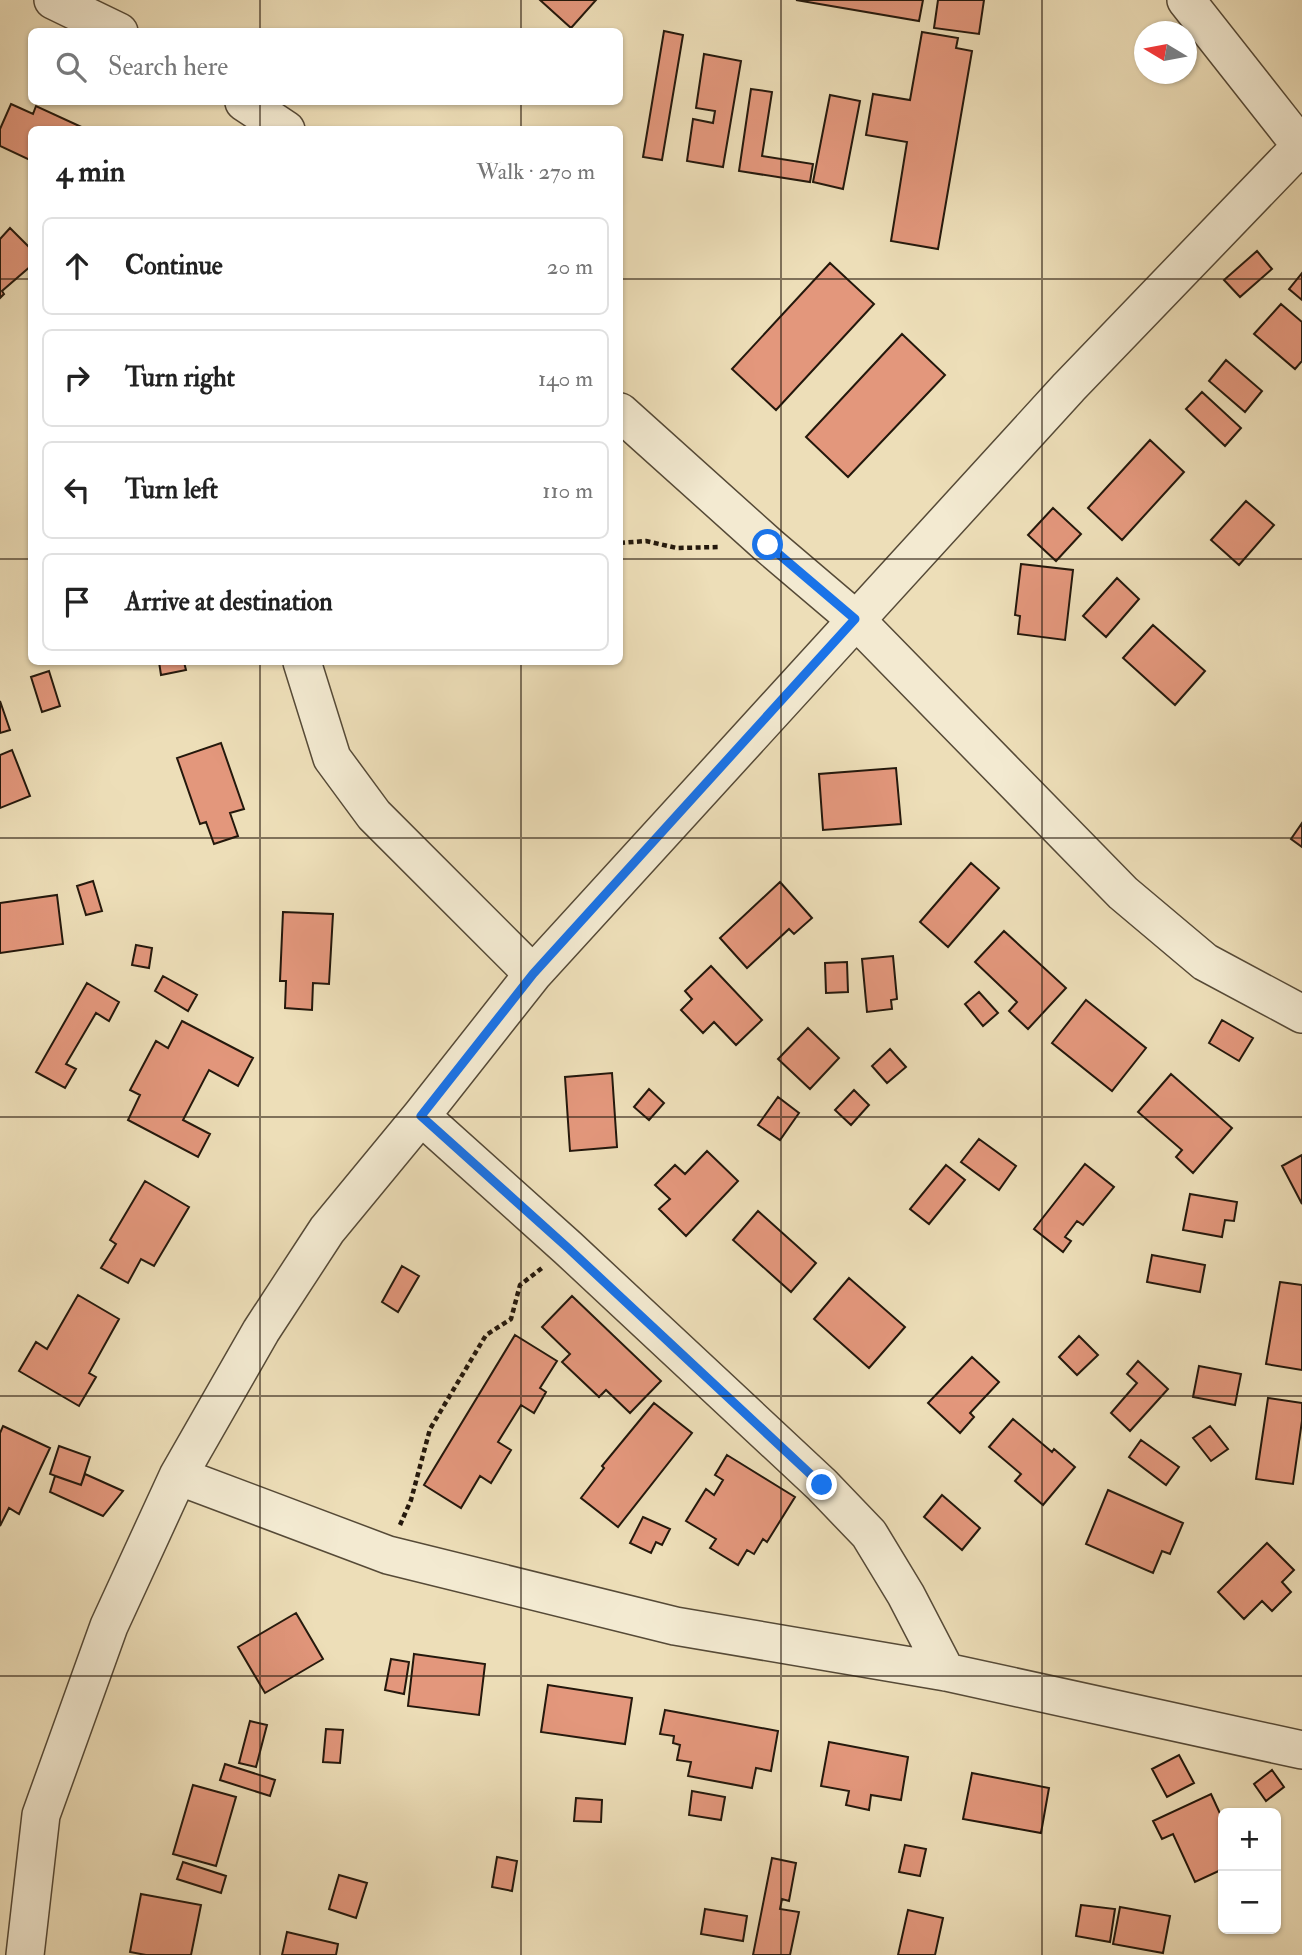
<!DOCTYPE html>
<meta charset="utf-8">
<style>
:root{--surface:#fff;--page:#f2f2f2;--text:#222;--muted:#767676;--line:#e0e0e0}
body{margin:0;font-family:"IM FELL Double Pica",serif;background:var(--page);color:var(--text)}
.controls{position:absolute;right:21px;bottom:21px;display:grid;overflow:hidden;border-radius:10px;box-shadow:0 2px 5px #0004}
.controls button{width:63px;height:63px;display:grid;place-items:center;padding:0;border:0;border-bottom:2px solid var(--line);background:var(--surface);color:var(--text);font:35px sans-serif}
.compass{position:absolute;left:1134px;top:21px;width:63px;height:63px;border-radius:50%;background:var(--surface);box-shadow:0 2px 5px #0004;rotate:280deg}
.stop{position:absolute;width:21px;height:21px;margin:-16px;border:5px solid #1a73e8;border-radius:50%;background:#fff}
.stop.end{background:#1a73e8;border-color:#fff;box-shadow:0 2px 7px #0008}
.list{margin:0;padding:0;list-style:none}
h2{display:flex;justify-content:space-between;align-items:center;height:91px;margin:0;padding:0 28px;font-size:30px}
h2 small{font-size:23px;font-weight:400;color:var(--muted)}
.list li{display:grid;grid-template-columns:46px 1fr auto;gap:21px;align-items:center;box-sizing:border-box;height:98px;margin:0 14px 14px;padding:0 14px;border:2px solid var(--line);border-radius:10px}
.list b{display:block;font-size:26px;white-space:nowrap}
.list em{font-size:23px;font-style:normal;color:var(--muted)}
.icon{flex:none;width:38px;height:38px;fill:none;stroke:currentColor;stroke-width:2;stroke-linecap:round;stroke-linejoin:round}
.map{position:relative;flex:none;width:1302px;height:1955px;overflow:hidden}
.search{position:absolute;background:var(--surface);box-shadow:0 2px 5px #0004;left:28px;top:28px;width:595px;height:77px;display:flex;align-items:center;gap:18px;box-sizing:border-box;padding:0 24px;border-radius:10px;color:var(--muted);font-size:26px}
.panel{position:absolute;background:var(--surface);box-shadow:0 2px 5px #0004;left:28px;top:126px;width:595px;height:539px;border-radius:10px}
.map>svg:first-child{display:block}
.building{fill:#e3977c;stroke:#24180c;stroke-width:2}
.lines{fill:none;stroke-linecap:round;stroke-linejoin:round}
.minor-casing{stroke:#564a37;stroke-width:40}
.path{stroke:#24180c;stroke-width:4.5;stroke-dasharray:5 3.5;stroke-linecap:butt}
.minor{stroke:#f3ead1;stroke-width:37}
.route{stroke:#1a73e8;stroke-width:9}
.grid{fill:none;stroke:#24180c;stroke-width:2;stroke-opacity:0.55}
</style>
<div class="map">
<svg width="1302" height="1955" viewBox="0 0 1302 1955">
<rect width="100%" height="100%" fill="#eddeb8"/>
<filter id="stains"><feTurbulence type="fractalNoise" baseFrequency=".00286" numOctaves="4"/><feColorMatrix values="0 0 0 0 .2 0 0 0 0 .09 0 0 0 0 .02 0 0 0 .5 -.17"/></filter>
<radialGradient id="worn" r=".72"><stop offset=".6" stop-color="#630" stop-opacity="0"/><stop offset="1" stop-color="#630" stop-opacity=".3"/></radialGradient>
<path class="building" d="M540,0h56l-25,28z
M796,0h127l-4,21z
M938,0h46l-5,34 -45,-6z
M664,31l19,4 -21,125 -19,-3z
M922,32l36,6 -2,10 16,3 -34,198 -47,-8 16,-99 -41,-7 7,-41 37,6z
M704,54l37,7 -18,106 -36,-6 6,-42 20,4 2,-12 -19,-3z
M751,89l21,3 -10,64 51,8 -3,18 -71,-11z
M830,95l30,6 -17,88 -30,-7z
M11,104l22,10 3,-8 52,24h-56v31l-32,-15v-17z
M10,228l22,22v15l-30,26 2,3 -4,4v-59z
M1257,251l15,18 -32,28 -16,-17z
M830,263l44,41 -98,106 -44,-41z
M1302,273v27l-13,-11z
M1281,304l21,18v39l-7,8 -41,-35z
M902,334l43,41 -97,102 -42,-40z
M1226,360l36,31 -17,21 -36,-31z
M1202,392l39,36 -16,18 -39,-37z
M1150,440l34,32 -62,68 -34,-32z
M1246,501l28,24 -35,40 -28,-25z
M1053,508l28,26 -25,27 -28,-26z
M1021,564l52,6 -8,70 -47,-6 2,-18 -5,-1z
M1117,578l22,21 -33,38 -23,-21z
M1153,625l52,46 -30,34 -52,-47z
M159,662h25l2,8 -25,5z
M49,671l11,35 -18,6 -11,-35z
M0,701l10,29 -10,3z
M221,743l23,66 -14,4 8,23 -24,8 -8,-22 -6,2 -23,-66z
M12,750l18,46 -30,12v-53z
M896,768l5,56 -78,6 -4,-56z
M1302,823v24l-11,-8z
M971,863l28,25 -51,59 -28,-25z
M93,881l9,30 -16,4 -9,-29z
M780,882l32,36 -18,16 -5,-5 -42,39 -27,-30z
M57,895l6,49 -63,9v-50z
M283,912l50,2 -4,70 -16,-1 -1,27 -27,-2 1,-27h-6z
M1004,931l62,57 -38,41 -19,-18 8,-9 -42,-40z
M136,945l16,3 -3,20 -17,-3z
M893,956l4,43 -6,1 1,9 -25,3 -5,-53z
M847,962l1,30 -22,1 -1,-30z
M711,966l51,54 -26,25 -22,-23 -11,11 -22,-23 11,-11 -7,-8z
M163,976l34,19 -9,16 -33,-20z
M87,983l32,19 -10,19 -13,-8 -30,51 10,5 -11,19 -29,-16z
M979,992l19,21 -15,13 -18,-22z
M1086,1000l60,48 -34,43 -60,-48z
M1222,1020l31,18 -14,23 -30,-18z
M182,1021l71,37 -15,28 -29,-16 -26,50 27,14 -12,23 -70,-37 12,-25 -10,-5 26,-49 12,7z
M808,1028l31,30 -29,31 -32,-30z
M890,1049l16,18 -19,16 -15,-17z
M612,1073l5,74 -47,4 -5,-74z
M1171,1074l61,54 -39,45 -17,-16 6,-7 -44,-38z
M649,1089l15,14 -15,17 -15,-13z
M854,1090l15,15 -18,20 -16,-15z
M778,1097l21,16 -19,27 -22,-15z
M979,1139l37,27 -17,24 -38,-28z
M707,1151l31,30 -52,55 -27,-27 11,-10 -15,-14 20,-20 10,9z
M1302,1155v49l-20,-38z
M1085,1164l29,23 -31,38 -6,-4 -12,16 6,4 -8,11 -29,-23z
M946,1165l19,15 -36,44 -19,-15z
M145,1181l44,26 -35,59 -13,-7 -13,24 -27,-15 15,-24 -6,-4z
M1190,1194l47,8 -3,19 -9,-1 -3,17 -39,-7z
M758,1211l58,52 -25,29 -58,-52z
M1152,1255l53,10 -5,27 -53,-10z
M402,1266l17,10 -21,36 -16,-10z
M849,1278l56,49 -36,41 -55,-49z
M1280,1282l22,3v85l-36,-6z
M78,1295l41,24 -30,54 7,4 -17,29 -60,-35 17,-29 11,7z
M572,1296l89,85 -31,32 -24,-23 -7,7 -37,-35 8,-8 -28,-27z
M515,1335l42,26 -17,27 6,4 -12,21 -13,-8 -23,37 13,8 -20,33 -11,-7 -19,32 -37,-23z
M1079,1336l19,19 -21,20 -18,-18z
M972,1357l27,25 -29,31 4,4 -14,16 -32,-30z
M1138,1361l30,28 -38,42 -19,-18 26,-30 -10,-9z
M1199,1366l42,8 -6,31 -42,-8z
M1268,1398l34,5v18l-9,63 -37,-5z
M654,1403l38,30 -74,94 -37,-29 23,-30 -2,-2z
M1013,1419l39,33 2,-3 21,18 -32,38 -28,-24 6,-7 -32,-27z
M3,1426l47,22 -31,66 -10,-6 -9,18v-93z
M1210,1426l18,23 -17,12 -18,-23z
M1141,1440l38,27 -13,18 -37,-28z
M59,1446l31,11 -9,28 -31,-11z
M727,1455l68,42 -28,45 -4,-3 -9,15 -7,-4 -9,15 -28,-17 6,-9 -30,-18 20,-32 8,6 9,-15 -8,-5z
M85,1474l38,17 -20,25 -53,-24 5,-16 26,9z
M1108,1490l75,33 -13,31 -8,-3 -9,22 -67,-29z
M942,1495l38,33 -18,22 -38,-33z
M643,1517l27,12 -8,16 -6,-3 -5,11 -21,-10z
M1267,1543l27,27 -12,12 9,10 -19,19 -10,-10 -18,18 -26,-27z
M296,1613l27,46 -58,34 -27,-46z
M414,1654l71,10 -6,51 -71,-9z
M391,1659l18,3 -5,32 -19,-4z
M548,1685l84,13 -7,46 -84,-12z
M665,1710l113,21 -7,40 -15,-3 -4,20 -64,-12 3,-14 -14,-2 3,-15 -7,-2 1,-7 -14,-2z
M250,1721l17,4 -11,42 -17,-4z
M326,1729l17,1 -3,33 -17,-1z
M829,1742l79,15 -7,43 -30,-5 -2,15 -23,-5 3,-14 -28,-5z
M1179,1755l15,28 -27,14 -15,-28z
M225,1764l50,16 -5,16 -50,-16z
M1272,1770l12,17 -18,14 -12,-17z
M972,1773l77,15 -8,45 -78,-14z
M193,1785l43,12 -20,69 -43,-12z
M692,1791l33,6 -4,23 -32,-5z
M1211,1794l12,26v49l-28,13 -22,-48 -11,5 -9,-18z
M576,1798l26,2 -1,22 -27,-1z
M905,1845l21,4 -6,27 -21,-4z
M497,1857l20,4 -5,30 -20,-4z
M772,1858l24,5 -7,38 -7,-2 -2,10 19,3 -9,43h-37z
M183,1862l43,14 -5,17 -44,-14z
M339,1875l28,8 -11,35 -27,-9z
M141,1894l60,11 -10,50h-45l-16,-3z
M1081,1905l34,4 -5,33 -34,-6z
M1120,1907l50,9 -7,37 -50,-9z
M705,1909l42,7 -4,25 -42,-7z
M908,1910l35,8 -8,37h-37z
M287,1932l51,12 -2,11h-54z"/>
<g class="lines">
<g class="minor-casing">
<path id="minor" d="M53,0l66,32
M1186,0l115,146
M244,102l42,28
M620,412l148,133 87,74 268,274 82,69 97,52
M302,662l30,96 42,57 159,159
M421,1116l147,132 254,237 47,49 37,61 40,77
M178,1476l210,79 287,71 271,46 356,78
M25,1955l16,-140 68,-189 69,-150 83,-145 66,-101 94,-114 112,-142 536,-587 233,-242"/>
</g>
<path class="path" d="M620,543l26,-2 31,7 42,-1
M400,1525l11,-25 19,-71 56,-94 25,-16 9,-34 22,-17"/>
<use href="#minor" class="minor"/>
</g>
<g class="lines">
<path class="route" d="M768,545l87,74 -322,355 -112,142 147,132 254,237"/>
</g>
<path class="grid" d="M260,0v32M521,0v32M781,0v1955M1042,0v1955M260,102v28M521,102v28M0,279h32M620,279h682M0,559h32M620,559h682M260,662v1293M521,662v1293M0,838h1302M0,1117h1302M0,1396h1302M0,1676h1302"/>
<rect width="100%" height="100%" filter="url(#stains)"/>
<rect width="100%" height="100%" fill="url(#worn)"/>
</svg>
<div class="controls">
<button>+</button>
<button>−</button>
</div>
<svg class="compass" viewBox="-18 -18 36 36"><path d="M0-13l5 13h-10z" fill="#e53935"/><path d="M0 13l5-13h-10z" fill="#767676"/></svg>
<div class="stop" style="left:768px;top:545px"></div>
<div class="stop end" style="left:822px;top:1485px"></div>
<div class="search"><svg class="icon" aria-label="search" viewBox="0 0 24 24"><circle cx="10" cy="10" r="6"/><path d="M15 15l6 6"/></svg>Search here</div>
<section class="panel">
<h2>4 min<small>Walk · 270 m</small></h2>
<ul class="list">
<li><svg class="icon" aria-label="ahead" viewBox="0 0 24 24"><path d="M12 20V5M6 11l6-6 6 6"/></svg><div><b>Continue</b></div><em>20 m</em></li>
<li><svg class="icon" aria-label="right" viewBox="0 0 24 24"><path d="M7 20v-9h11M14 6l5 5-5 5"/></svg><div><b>Turn right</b></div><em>140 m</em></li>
<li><svg class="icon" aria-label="left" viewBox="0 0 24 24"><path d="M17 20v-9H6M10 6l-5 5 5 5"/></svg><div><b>Turn left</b></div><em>110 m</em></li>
<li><svg class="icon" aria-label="arrive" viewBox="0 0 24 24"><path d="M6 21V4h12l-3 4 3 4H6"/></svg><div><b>Arrive at destination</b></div></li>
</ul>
</section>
</div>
